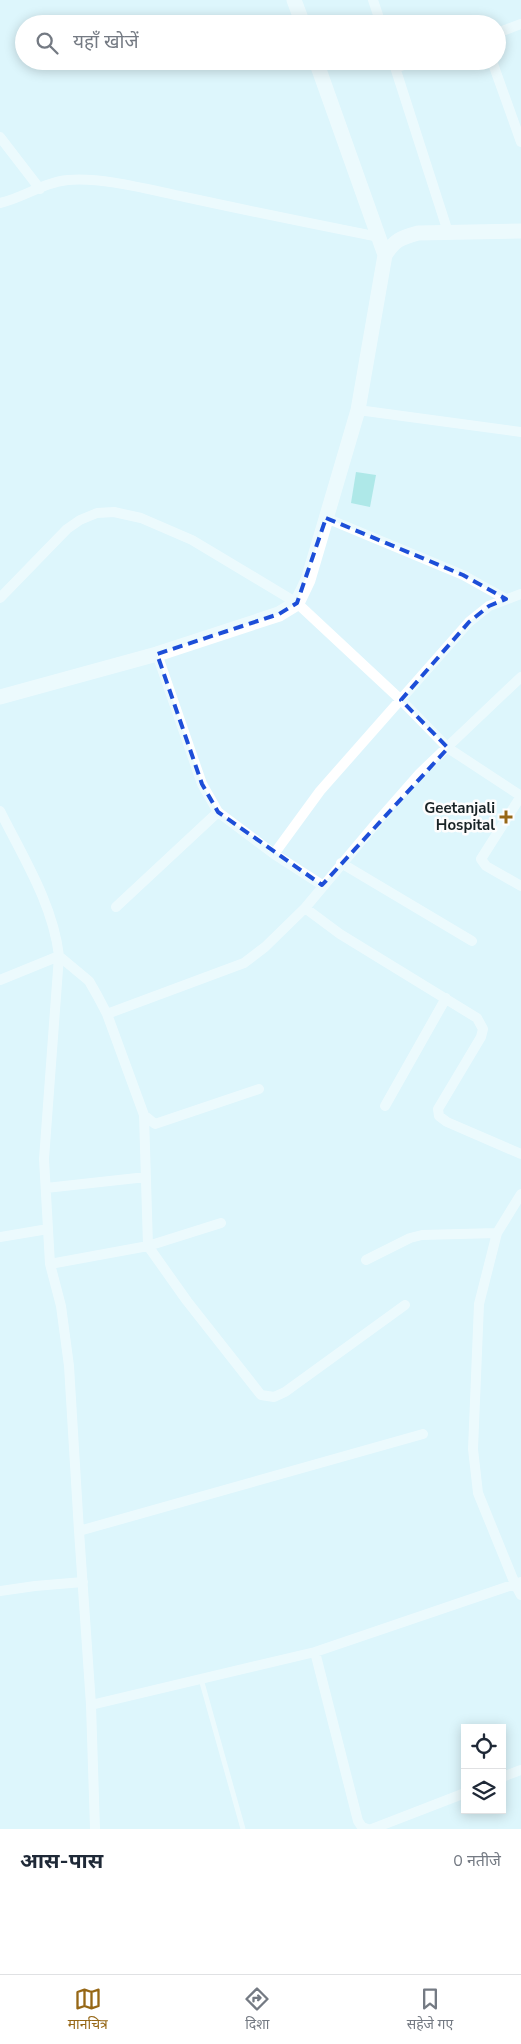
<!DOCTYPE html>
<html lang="hi">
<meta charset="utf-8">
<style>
:root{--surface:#fff;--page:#f2f2f3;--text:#1f2937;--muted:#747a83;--line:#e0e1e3;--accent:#966716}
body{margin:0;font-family:"Nunito Sans","Noto Sans Devanagari",sans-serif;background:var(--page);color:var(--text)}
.controls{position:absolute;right:15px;bottom:15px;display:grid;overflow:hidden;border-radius:0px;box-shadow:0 2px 12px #0003}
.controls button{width:45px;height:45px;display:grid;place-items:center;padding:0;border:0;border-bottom:1px solid var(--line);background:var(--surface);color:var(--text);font:25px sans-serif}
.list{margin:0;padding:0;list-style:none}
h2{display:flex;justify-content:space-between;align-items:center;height:65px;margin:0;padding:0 20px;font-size:21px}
h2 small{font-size:16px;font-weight:400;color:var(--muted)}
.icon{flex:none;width:28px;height:28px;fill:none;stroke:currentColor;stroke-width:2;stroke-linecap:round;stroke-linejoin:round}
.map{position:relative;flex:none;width:521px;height:1829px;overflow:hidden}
.search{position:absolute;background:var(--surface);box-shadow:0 2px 12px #0003;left:15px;right:15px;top:15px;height:55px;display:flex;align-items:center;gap:12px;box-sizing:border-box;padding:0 18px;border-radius:28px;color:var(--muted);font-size:19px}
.sheet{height:145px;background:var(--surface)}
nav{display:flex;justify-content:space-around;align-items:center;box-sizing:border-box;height:70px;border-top:1px solid var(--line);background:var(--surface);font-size:14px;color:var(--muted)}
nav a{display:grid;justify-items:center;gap:2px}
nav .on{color:var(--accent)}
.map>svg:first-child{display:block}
.building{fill:#76d7d1}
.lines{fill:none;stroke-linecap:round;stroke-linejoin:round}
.lane{stroke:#fff;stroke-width:5}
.street{stroke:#fff;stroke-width:10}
.secondary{stroke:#fff;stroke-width:15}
.marked{fill:none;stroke:#1d4ed8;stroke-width:4;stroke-dasharray:10 6;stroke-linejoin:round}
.poi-dot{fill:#966716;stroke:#fdfdfd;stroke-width:2}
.labels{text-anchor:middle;stroke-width:5;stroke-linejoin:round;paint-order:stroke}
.poi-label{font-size:15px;font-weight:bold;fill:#182326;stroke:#fdfdfd;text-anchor:end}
</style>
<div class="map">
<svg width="521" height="1829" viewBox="0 0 521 1829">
<rect width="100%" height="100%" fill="#ddf5fc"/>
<path class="building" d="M356,472l20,3 -6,32 -19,-4z"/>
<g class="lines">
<path class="lane" d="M201,1679l42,150"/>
<path class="street" d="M373,0l8,24
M497,33l24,-9
M393,61l55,171
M492,61l29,81
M395,68l21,-7
M0,137l40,52
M0,203c23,-5 44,-21 68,-23 36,-3 82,10 117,17 64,14 129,27 194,40
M358,410l163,22
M326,518l137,57 43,24
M0,598l67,-69 13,-9 17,-7 17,-1 27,6 51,22 105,63 104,97 47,48 73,48
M157,654l45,130 16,28 56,42 48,31
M521,796l-40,63 5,7 35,20
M0,811c23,46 53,93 59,145l-15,203 6,105 11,42 8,60 10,165
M274,854l46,-63 149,-169 20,-16 32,-12
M341,863l131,78
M116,907l102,-95
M305,908l35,26 137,84 6,11 -2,8 -43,72 1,7 8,6 74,32
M0,980l59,-24 30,25 8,14 10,19 37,101 4,131 39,55 74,94 13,2 11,-5 120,-87
M107,1014l137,-51 21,-16 40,-39 73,-87 42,-48 101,-96
M385,1106l61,-108
M144,1115l11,9 104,-35
M46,1188l100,-11
M521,1194l-24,39 -18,71 -6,145 5,44 37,91 6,11
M0,1237l48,-8
M366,1260l44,-22 12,-3 75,-2
M50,1264l98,-18 73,-23
M0,1591l35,-5 48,-4
M315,1652l43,169 4,6 5,2
M91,1705l224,-53 206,-70
M502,1777l19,-7
M95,1829l-4,-124 -12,-174 344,-97
M372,1829l93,-36"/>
<path class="secondary" d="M294,0l9,24
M316,61l69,194
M0,697l157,-43 122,-40 18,-11 11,-23 50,-170 27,-155c10,-15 15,-17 33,-22l103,-2"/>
</g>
<path d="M0 0H521V1829H0ZM326,518l137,57 43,24 -17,7 -20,16 -68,78 47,48 -126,137 -104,-73 -16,-28 -45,-130 122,-40 18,-11z" fill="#ddf5fc" fill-opacity=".55" fill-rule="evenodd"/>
<path class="marked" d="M326,518l137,57 43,24 -17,7 -20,16 -68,78 47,48 -126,137 -104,-73 -16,-28 -45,-130 122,-40 18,-11z"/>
<path class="poi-dot" d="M503.5 809.5h5v5h5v5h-5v5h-5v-5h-5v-5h5z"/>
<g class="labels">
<g class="poi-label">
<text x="495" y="813">Geetanjali<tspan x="495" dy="17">Hospital</tspan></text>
</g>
</g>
</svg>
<div class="controls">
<button><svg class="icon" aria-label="locate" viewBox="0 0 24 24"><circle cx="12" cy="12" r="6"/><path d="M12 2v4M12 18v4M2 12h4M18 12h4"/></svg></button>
<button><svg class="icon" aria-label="layers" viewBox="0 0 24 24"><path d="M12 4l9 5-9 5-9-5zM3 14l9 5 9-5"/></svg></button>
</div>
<div class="search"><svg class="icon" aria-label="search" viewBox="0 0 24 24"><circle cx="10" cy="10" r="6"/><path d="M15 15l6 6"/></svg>यहाँ खोजें</div>
</div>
<section class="sheet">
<h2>आस-पास<small>0 नतीजे</small></h2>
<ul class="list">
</ul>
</section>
<nav>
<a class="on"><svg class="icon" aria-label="map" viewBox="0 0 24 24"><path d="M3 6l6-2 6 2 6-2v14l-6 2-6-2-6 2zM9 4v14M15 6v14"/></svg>मानचित्र</a>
<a><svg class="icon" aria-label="directions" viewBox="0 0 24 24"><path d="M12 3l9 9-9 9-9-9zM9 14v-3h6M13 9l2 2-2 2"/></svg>दिशा</a>
<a><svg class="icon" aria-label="saved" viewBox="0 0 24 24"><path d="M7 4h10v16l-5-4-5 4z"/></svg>सहेजे गए</a>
</nav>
